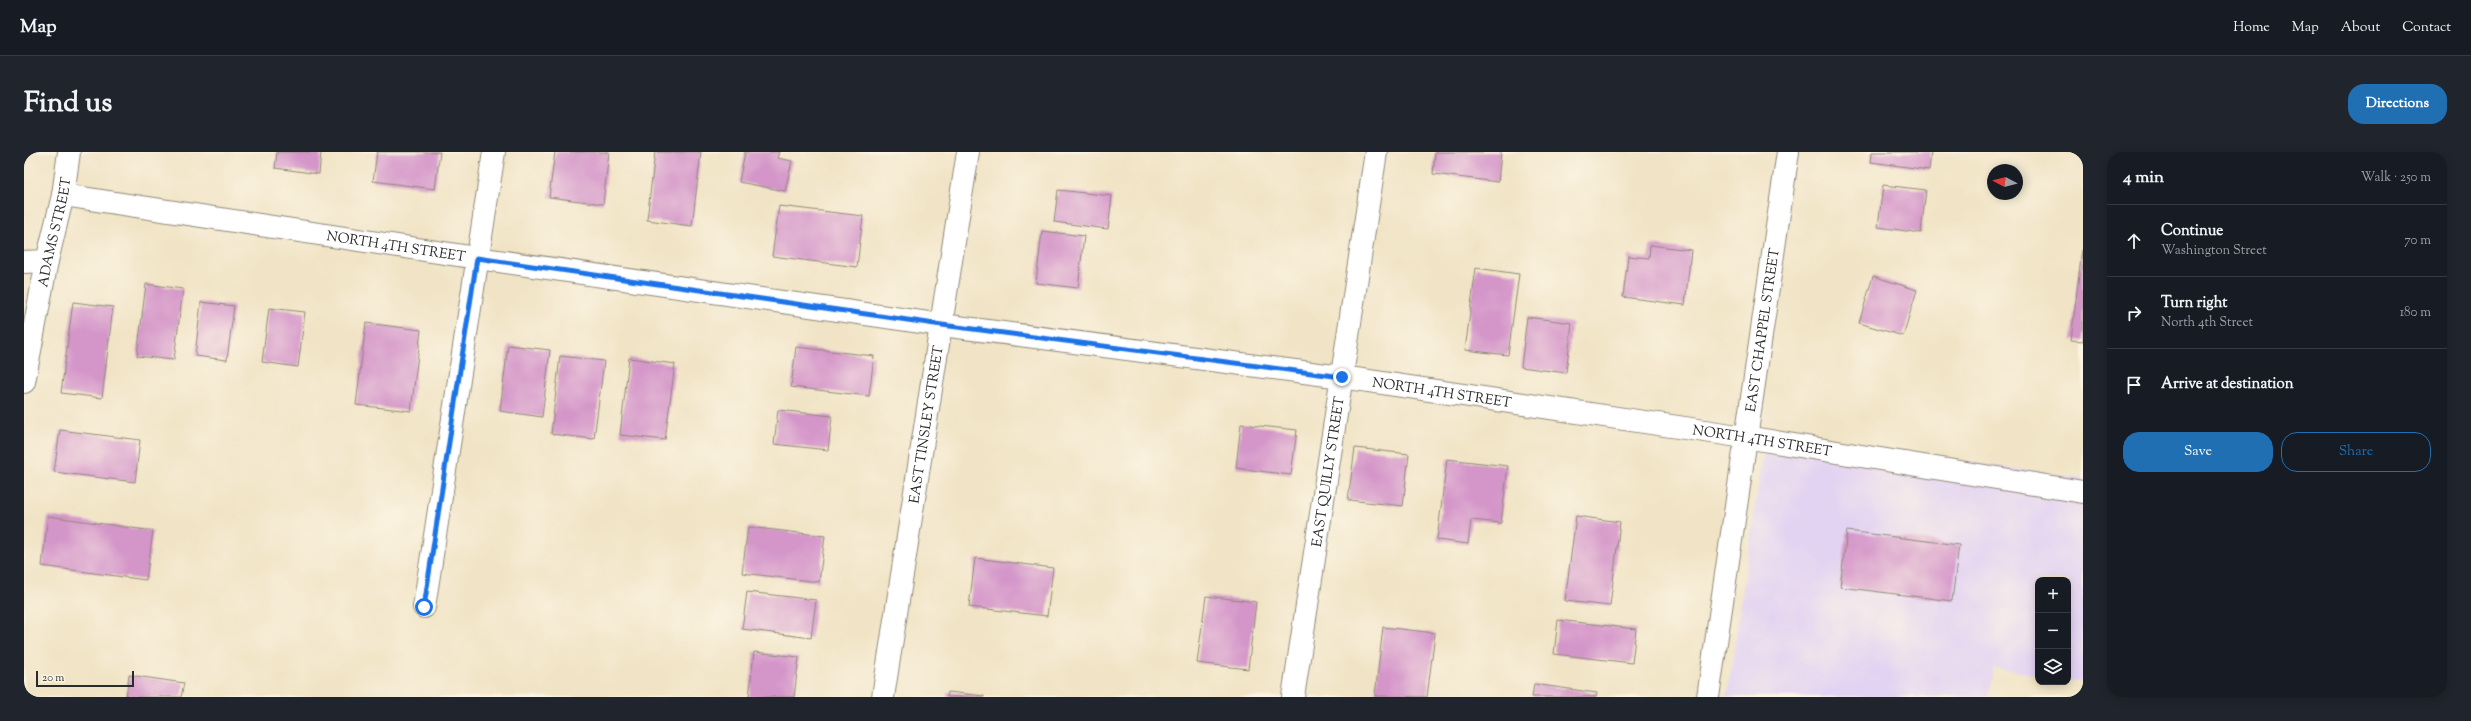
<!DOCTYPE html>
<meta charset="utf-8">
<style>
:root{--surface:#171b24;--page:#20242c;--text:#f1f3f6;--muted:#9ea1a6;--line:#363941;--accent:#1f6fb2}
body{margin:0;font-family:"Sorts Mill Goudy",serif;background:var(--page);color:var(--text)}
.controls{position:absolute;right:12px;bottom:12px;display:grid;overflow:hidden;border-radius:8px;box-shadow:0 2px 10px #0003}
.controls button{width:36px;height:36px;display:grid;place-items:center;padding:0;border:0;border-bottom:1px solid var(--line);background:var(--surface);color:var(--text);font:20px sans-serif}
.compass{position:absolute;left:1963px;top:12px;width:36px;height:36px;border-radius:50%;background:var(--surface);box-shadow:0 2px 10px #0003;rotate:277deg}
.scale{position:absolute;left:12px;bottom:10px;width:98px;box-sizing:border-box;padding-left:4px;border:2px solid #2b2b2b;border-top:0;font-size:11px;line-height:14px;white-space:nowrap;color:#2b2b2b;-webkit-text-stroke:3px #fcf5e5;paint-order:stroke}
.stop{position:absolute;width:12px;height:12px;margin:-9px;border:3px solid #1a73e8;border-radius:50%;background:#fff}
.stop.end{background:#1a73e8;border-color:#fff;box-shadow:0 1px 4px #0008}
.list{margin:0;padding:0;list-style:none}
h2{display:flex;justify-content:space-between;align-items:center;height:52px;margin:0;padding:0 16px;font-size:17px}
h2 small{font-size:13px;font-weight:400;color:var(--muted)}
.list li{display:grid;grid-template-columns:26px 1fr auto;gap:12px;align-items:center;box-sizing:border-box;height:72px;padding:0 16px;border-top:1px solid var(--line)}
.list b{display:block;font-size:15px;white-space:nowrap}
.list p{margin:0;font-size:13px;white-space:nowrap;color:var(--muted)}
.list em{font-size:13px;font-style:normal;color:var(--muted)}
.actions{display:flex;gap:8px;padding:12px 16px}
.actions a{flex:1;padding:9px 0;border:1px solid var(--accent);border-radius:16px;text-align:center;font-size:14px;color:var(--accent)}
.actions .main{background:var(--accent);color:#fff}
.icon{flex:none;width:22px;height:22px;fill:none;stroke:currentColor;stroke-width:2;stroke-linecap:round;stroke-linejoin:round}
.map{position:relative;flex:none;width:2059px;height:545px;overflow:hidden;border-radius:16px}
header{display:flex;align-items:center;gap:24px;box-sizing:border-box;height:56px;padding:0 20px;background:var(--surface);border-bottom:1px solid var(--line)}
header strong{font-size:19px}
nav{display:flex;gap:22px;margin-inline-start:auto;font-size:14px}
.intro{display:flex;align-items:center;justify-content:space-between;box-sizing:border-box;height:96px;padding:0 24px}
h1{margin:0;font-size:28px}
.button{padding:10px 18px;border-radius:16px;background:var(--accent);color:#fff;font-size:14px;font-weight:700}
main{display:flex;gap:24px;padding:0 24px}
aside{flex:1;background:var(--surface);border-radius:16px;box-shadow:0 2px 10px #0003}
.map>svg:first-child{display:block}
.built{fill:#e3d3f2}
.building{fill:#d495c9}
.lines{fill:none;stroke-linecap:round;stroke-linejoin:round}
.minor-casing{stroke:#8e8878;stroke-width:24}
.minor{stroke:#fff;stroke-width:22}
.route{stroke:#1a73e8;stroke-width:5}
.labels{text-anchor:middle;stroke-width:4;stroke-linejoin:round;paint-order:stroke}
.street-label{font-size:14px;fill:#2b2b2b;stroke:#fcf5e5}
</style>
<header>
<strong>Map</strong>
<nav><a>Home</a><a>Map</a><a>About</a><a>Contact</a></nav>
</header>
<div class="intro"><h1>Find us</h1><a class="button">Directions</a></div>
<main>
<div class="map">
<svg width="2059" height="545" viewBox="0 0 2059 545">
<rect width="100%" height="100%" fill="#fcf5e5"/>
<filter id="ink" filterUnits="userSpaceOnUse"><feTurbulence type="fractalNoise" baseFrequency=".025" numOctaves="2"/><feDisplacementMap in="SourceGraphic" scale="8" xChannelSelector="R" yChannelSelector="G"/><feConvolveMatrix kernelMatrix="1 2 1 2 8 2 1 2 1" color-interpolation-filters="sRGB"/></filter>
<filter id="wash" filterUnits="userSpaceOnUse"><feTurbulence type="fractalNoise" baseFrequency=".012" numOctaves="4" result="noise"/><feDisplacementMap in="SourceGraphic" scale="16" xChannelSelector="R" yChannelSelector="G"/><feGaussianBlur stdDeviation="0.9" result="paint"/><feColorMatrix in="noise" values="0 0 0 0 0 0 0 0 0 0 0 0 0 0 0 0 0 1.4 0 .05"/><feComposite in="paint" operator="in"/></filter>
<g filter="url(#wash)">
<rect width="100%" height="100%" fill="#f1e4c6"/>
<path class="built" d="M1742,282l317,44v204l-15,-2v-100h-30v95l-45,-7 -5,29h-261z"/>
<g id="blocks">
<path class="building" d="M253,0h44l-2,22 -44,-6z
M353,0h63l-5,37 -62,-8z
M531,0h54l-6,52 -54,-7z
M631,0h46l-9,74 -45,-6z
M721,0h34l-2,6 15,3 -7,30 -46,-9z
M1411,0h66l-3,30 -65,-8z
M1848,0h59l-2,18 -58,-8z
M1859,33l43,5 -5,43 -43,-6z
M1034,38l54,6 -4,33 -54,-7z
M755,54l84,10 -6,51 -85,-11z
M1018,79l42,5 -6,52 -42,-5z
M1626,93l41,5 -6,55 -62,-8 5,-41 21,2z
M2058,98h1v91l-12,-1z
M1452,116l43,6 -11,81 -43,-5z
M1849,124l44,14 -14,46 -44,-13z
M122,132l37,5 -9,71 -37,-4z
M49,150l40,5 -11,91 -41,-5z
M177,150l33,4 -7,54 -32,-4z
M245,156l36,4 -7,55 -36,-5z
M1503,165l45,6 -6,50 -45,-6z
M342,171l55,7 -10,81 -55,-6z
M484,193l42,5 -8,67 -42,-6z
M772,195l78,9 -5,40 -78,-9z
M536,204l44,5 -10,78 -43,-5z
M605,206l46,6 -10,76 -45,-5z
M754,258l54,6 -4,34 -54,-6z
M1217,272l56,6 -6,45 -55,-7z
M36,278l80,10 -5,42 -81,-10z
M1331,296l54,6 -6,52 -55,-6z
M1423,307l61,7 -7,57 -30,-3 -3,24 -31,-4z
M24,364l105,15 -7,49 -104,-14z
M1552,364l44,6 -10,84 -45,-5z
M724,375l77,9 -6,46 -77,-9z
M1823,379l112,14 -7,56 -112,-14z
M951,406l78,10 -6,48 -78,-9z
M723,440l69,8 -5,38 -69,-9z
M1182,444l50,6 -8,67 -51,-6z
M1534,468l78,9 -4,34 -78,-9z
M1359,475l52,6 -8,64 -52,-1z
M730,500l45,5 -5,40h-45z
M105,523l55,8 -3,14h-55z
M1510,532l63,9 -1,4h-64z
M924,540l36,4v1h-37z"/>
</g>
</g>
<g filter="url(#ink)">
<use href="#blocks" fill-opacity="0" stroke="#8e8878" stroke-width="1"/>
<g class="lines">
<g class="minor-casing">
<g id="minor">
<path id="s1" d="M39,43l414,63 465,67 400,52 403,60 338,55"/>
<path d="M0,110l23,-1"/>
<path id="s2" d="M0,230l23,-121 16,-66 6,-43"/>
<path d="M400,455l70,-455"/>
<path id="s3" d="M859,545l85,-545"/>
<path id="s4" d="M1269,545l83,-545"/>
<path id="s5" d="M1684,545l80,-545"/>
</g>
</g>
<use href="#minor" class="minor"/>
</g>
</g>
<g class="lines" filter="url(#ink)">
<path class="route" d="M400,455l53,-349 465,67 400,52"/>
</g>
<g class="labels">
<g class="street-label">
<text dy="5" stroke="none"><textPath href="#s2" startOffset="153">ADAMS STREET</textPath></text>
<text dy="5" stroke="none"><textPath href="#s1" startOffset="337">NORTH 4TH STREET</textPath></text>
<text dy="5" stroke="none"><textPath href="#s5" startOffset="371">EAST CHAPPEL STREET</textPath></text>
<text dy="5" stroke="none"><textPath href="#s1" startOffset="1393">NORTH 4TH STREET</textPath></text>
<text dy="5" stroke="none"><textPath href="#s3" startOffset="276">EAST TINSLEY STREET</textPath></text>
<text dy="5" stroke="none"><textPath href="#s1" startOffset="1717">NORTH 4TH STREET</textPath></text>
<text dy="5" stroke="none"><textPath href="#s4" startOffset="228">EAST QUILLY STREET</textPath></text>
</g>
</g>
</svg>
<div class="controls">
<button>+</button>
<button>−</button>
<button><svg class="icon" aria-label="layers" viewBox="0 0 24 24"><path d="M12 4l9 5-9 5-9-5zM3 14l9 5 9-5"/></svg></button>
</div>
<svg class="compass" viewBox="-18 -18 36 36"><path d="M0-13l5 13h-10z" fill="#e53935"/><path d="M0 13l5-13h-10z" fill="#9ea1a6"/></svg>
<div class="scale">20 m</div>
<div class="stop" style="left:400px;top:455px"></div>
<div class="stop end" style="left:1318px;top:225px"></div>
</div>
<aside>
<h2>4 min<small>Walk · 250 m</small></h2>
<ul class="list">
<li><svg class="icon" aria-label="ahead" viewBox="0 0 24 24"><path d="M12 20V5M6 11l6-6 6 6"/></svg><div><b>Continue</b><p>Washington Street</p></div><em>70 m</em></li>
<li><svg class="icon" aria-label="right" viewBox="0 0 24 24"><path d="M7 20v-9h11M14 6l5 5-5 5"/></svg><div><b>Turn right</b><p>North 4th Street</p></div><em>180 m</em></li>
<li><svg class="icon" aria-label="arrive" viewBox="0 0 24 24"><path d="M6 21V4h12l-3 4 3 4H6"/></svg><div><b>Arrive at destination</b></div></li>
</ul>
<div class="actions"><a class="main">Save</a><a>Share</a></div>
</aside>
</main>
